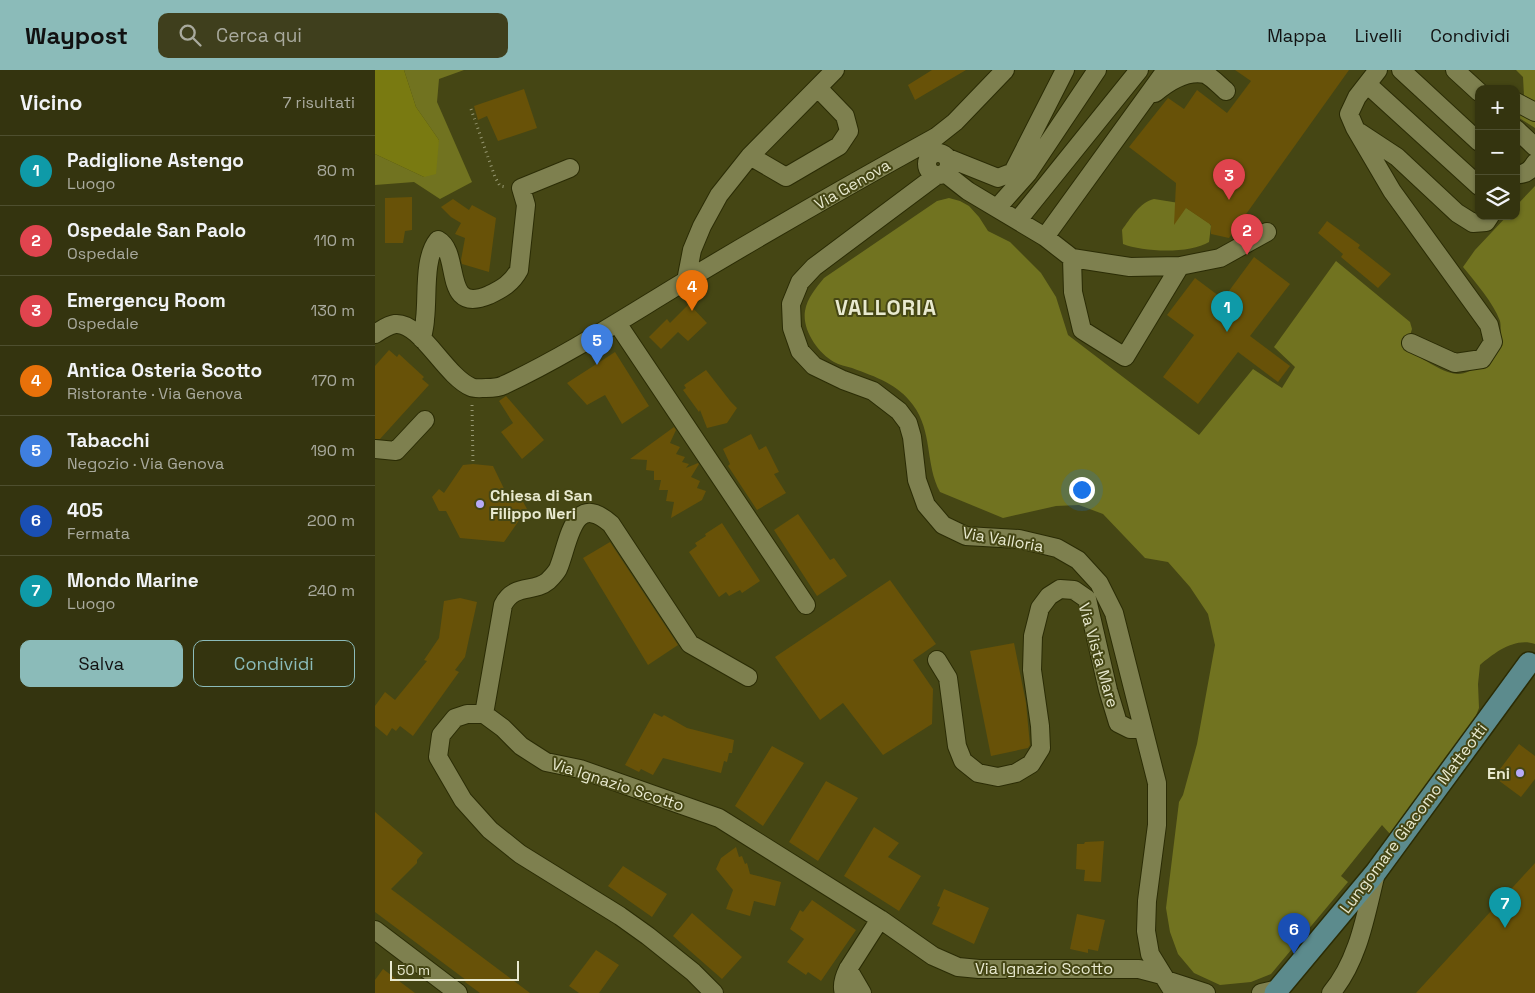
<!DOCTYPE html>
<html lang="it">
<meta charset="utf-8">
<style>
:root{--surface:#34340f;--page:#3f3f1d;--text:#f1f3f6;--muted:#a9aa9e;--line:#4e4f2f;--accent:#8bbbb9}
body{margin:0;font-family:"Space Grotesk",sans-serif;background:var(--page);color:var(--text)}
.controls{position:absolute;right:15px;top:15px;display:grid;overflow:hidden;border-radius:10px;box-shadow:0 1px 4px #0004}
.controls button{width:45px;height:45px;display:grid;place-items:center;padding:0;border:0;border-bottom:1px solid var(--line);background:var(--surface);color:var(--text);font:25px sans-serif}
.scale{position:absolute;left:15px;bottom:12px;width:129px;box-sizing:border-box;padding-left:5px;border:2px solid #e8e9cf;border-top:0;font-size:14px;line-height:18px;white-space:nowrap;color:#e8e9cf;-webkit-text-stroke:4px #454614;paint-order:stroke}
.you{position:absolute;left:706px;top:419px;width:18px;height:18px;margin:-12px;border:4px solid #fff;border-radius:50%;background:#1a73e8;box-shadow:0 0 0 8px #1a73e833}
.badge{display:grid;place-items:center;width:32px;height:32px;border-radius:50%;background:var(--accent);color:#fff;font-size:16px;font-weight:700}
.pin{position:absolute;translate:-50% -41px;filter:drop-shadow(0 1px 2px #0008)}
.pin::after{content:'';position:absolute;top:26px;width:18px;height:15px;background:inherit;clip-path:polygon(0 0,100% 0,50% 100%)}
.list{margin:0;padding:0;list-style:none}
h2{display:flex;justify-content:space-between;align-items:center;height:65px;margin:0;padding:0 20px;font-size:21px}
h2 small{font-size:16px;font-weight:400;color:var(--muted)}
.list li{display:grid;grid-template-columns:32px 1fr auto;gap:15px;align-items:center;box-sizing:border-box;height:70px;padding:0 20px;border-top:1px solid var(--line)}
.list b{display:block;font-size:19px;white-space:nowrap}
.list p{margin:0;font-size:16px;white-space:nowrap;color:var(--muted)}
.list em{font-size:16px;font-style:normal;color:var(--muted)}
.actions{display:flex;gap:10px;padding:15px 20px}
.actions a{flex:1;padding:11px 0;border:1px solid var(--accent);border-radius:10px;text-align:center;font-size:18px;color:var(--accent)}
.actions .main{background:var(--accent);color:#111}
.icon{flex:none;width:28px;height:28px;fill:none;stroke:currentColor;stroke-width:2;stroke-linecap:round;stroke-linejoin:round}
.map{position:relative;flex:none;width:1160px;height:923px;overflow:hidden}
header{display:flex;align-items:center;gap:30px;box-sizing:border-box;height:70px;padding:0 25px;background:var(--accent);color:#111}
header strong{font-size:24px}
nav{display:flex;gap:28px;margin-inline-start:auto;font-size:18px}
.search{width:350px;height:45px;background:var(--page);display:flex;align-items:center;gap:12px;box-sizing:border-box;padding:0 18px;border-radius:10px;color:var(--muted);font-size:19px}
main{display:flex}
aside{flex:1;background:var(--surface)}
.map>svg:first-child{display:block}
.green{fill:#717320}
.forest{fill:#797a11}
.building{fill:#685208}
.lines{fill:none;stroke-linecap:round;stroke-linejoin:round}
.minor-casing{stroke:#2b2c05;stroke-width:20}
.major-casing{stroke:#2b2c05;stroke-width:24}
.path{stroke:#969771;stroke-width:3;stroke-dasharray:1 4;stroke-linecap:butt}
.minor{stroke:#7e804f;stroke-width:18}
.major{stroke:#5c8b8d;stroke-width:21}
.poi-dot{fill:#b7abf8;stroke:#454614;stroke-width:2}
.labels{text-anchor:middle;stroke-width:4;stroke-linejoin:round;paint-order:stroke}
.street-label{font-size:16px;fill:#e8e9cf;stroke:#454614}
.poi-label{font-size:16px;font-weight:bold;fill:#e8e9cf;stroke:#454614;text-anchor:start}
.district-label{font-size:21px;font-weight:bold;letter-spacing:1px;fill:#e8e9cf;stroke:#454614}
</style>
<header>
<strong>Waypost</strong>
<div class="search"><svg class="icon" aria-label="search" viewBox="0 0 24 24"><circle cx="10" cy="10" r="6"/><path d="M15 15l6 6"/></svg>Cerca qui</div>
<nav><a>Mappa</a><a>Livelli</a><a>Condividi</a></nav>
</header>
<main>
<aside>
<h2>Vicino<small>7 risultati</small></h2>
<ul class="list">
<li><span class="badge" style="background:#0f9aa8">1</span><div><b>Padiglione Astengo</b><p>Luogo</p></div><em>80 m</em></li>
<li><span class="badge" style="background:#e0444e">2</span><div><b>Ospedale San Paolo</b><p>Ospedale</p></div><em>110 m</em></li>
<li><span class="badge" style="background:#e0444e">3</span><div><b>Emergency Room</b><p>Ospedale</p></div><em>130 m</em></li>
<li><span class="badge" style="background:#e8710a">4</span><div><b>Antica Osteria Scotto</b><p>Ristorante · Via Genova</p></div><em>170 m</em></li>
<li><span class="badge" style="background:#3f7fe0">5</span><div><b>Tabacchi</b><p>Negozio · Via Genova</p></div><em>190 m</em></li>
<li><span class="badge" style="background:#1a4fb4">6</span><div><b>405</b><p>Fermata</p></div><em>200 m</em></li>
<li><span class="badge" style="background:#0f9aa8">7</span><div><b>Mondo Marine</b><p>Luogo</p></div><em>240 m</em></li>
</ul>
<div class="actions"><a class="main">Salva</a><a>Condividi</a></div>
</aside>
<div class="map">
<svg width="1160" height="923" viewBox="0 0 1160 923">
<rect width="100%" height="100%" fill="#454614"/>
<path class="green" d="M29,0h60l-25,9 -2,23 35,80 -32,17 -26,-17 -39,3v-31l49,23 15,-37 -23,-33z
M1141,0h19v33l-11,-7 -1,-19z
M1141,39l19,10v9l-19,-12z
M1160,116v458c-20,-7 -41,9 -55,21l-2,19 1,24 -9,23 -80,103 -8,-9 -41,51 7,6 -77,92 -20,8 -31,3 -26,-12 -16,-19 -8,-22 -4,-24 13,-106 4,-7 14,-51 18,-99 -7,-31 -18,-27 -22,-25 -23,-4 -42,-44 -24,-9 -23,1 -53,12 -63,-26c-15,-28 -7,-60 -27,-87 -15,-21 -37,-28 -61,-37 -6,-2 -13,-3 -18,-6 -16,-9 -32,-32 -29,-51 2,-13 11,-23 19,-33l113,-77 12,-3 11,3 9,5 10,11 9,14 22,11 31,31 15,24 12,38 131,100 54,-66 29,19 13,-21 -21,-20 62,-86 74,61 2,7 -6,20c15,8 34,23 51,25 14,1 37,-17 42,-30 2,-5 2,-19 1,-23 -7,-19 -25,-39 -37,-54l12,-17 32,-34h9v-10z
M779,129l25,4 30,20 2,3 -2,16c-19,12 -66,10 -86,2l-1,-14c8,-11 18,-28 32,-31z"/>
<path class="forest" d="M0,0h29l12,37 23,33 -3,34 -12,3 -49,-23z"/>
<path class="building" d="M557,0h34l-51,30 -7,-15z
M860,0h114l-120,168 -18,-4v-9l-25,-17 -12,17 2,-42 -47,-36 39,-49 16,11 13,-19 30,23 24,-32z
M149,19l13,39 -39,13 -11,-25 -9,4 -4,-14z
M37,127v33l-7,1 -2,12h-18v-45z
M78,129l16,11 3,-5 24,13 -7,54 -27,-8 -1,-4 4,-22 -10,-4 6,-11 -10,-6 -10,-10z
M952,151l33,24 -2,3 33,26 -13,14 -37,-31 2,-3 -25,-21z
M879,187l36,27 -40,52 40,30 -12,16 -40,-30 -40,52 -35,-27 31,-42 -27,-20 28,-37 28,21z
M314,234l18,19 -19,18 -10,-9 -17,17 -12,-12 18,-18 3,4z
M14,280l8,7 2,-3 25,23 -2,2 7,6 -49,54h-5v-73z
M240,282l34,54 -27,18 -17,-29 -18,10 -20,-22z
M331,300l25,32 6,6 -10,15 -20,5 -7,-18 -1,2 -16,-22 3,-2 -2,-3z
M131,326l38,44 -22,19 -21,-27 12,-9 -14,-22z
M299,357l2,3 -6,13 10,4 -4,7 9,3 -3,5 7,2 -3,4 12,-5 1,1 -8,13 9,4 -3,7 9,3 -4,9 -31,18 3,-16 -8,-1 2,-11h-9l2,-10h-7v-9l-8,-1 1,-10 -17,-1z
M376,364l8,16 7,-4 13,26 -5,2 12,19 -29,17 -29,-44 2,-2 -7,-15z
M98,394l20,2 16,33 12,-1 6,11 -23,33 -44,-4 -14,-27h-7l-7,-14 7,-8 5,4 19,-28z
M423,444l32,46 4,-2 13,18 -30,20 -43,-66z
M347,453l38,58 -18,12 -2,-3 -11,6 -3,-4 -7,5 -30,-45 8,-6 -2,-3 11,-7 -1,-2z
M235,472l68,103 -30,20 -65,-107z
M515,510l46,64 -23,16 20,29 -1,35 -49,31 -40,-52 -23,17 -45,-63z
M85,528l17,4 -12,55 -10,13 4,2 -46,64 -13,-10 -4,5 -4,-3 -5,8 -12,-10v-20l10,-14 10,8 32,-39 -3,-1 15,-22 5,-37z
M639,573l12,60 4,42 -2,3 -37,8 -21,-105z
M279,643l8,4 2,-2 23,13 47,12 -2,13h-3l-2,9 -3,-1 -3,12 -58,-15 -10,17 -12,-6 -2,3 -14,-7z
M1144,674l16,12v23l-14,18 -27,-20z
M397,676l32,17 -41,63 -28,-20z
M451,711l32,17 -40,63 -29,-19z
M0,742l48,41 -6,7v3l-26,26 139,104h-50l-15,-11 1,-2 -91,-68z
M499,757l25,16 -11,14 33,19 -22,35 -55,-35z
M729,771l-3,41 -17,-1 1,-11 -9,-1 1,-25h7l1,-2z
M361,777l3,10 3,-1 3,8 2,-1 3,11 31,8 -6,24 -21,-5 -4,15 -24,-7 7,-19 -17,-21 5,-11z
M1160,793v130h-119z
M248,796l44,28 -15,23 -44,-31z
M569,819l45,19 -15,36 -42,-20 8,-17 -3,-1z
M437,830l44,30 -35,51 -13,-9 -2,3 -19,-13 17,-23 -14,-10 10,-19 3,2z
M317,843l50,44 -20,22 -49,-43z
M702,844l28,6 -7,31 -10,-2v4l-18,-4z
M221,880l23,15 -20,28h-20l-10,-7z
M8,899l32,24h-40v-13z"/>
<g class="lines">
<g class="minor-casing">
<path id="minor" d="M1003,0l-21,27 -8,17 6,14 37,63 97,134 4,17 -11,17 -27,4 -44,-20
M1026,0l78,72
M1080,0l24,22
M992,14l112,102
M780,23c13,-11 31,-23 50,-19 7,3 15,12 21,17
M1141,32l19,10
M1141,59l19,18
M984,62l38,25 60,56 16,10 13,-1 4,-6
M552 94a11 11 0 1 1 22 0a11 11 0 1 1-22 0Z
M375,86l36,21 53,-31 10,-15 -4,-15 -27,-28
M573,88l50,20 15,-6 52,-102
M570,103l23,18 77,46 27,21 58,9 50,-1 40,-8 47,-26
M1141,104c9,1 15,-4 19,-11
M562,105l-123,92 -14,15 -9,22 1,24 8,23 14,15 29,14 30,11 26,20 9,12 4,14 5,43 9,25 17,20 23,11 53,3 38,9 21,12 21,23 15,30 43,170v42l-10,76 -1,30 4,23 24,39
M622,138l31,-35 69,-103
M643,150l121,-150
M670,167l121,-167
M697,188l1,34 9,38 43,27 55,-91
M311,211l6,-31 10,-24 17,-31 31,-39 85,-86
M242,253l189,282
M0,264c6,-4 13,-9 20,-10 25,-3 50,52 76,63 4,2 10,1 15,1 6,0 12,0 18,-3 64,-30 123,-69 183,-105 82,-49 165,-97 249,-143l19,-15 50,-52
M47,269c1,-7 3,-14 3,-20 3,-22 -2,-61 13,-79 24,13 3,75 51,55 13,-6 23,-12 30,-25l7,-65 -5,-17 49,-20
M0,379l21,2 29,-31
M562,590l11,18 9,68 6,15 15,12 20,4 18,-4 15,-9 10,-16 -1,-22 -8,-56 1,-34 7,-28 9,-12 11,-7 14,1 13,9 21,91 10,33 12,6h13
M109,644l19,-109c11,-22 31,-12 45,-24 4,-4 8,-8 10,-12 11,-25 14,-79 53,-45l79,120 58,33
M0,860l83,63
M473,899l14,24
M791,910l40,13
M339,923l-21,-21 -45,-36 -28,-20 -100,-62 -30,-24 -27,-30 -25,-43 3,-22 14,-17 12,-4h17l19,14 18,18 25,16 34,7 139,49 161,101 53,37 25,11 21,2h160l23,6
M469,923c-3,-8 0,-16 4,-24l32,-50
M886,923l17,-4
M956,923c28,-33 35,-80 45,-120"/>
</g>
<g class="major-casing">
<path id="major" d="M900,923l101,-121 153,-209"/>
</g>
<path class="path" d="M96,39l24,68 5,9 6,1
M97,335l1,59"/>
<use href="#minor" class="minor"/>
<use href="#major" class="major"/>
</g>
<g class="poi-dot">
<circle cx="105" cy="434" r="5"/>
<circle cx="1145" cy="703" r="5"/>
</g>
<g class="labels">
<g class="street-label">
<text transform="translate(477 114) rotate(-30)" y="6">Via Genova</text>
<text transform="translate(628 469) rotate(10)" y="6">Via Valloria</text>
<text transform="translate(724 585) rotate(74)" y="6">Via Vista Mare</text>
<text transform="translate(243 714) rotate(18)" y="6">Via Ignazio Scotto</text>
<text transform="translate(1038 748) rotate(-53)" y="6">Lungomare Giacomo Matteotti</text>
<text x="669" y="904">Via Ignazio Scotto</text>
</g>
<g class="poi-label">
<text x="115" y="431">Chiesa di San<tspan x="115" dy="18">Filippo Neri</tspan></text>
<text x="1135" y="709" text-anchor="end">Eni</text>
</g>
<g class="district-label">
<text x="511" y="245">VALLORIA</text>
</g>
</g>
</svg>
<div class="controls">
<button>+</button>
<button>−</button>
<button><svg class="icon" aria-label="layers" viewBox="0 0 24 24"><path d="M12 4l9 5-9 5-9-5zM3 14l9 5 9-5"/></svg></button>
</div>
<div class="scale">50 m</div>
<div class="you"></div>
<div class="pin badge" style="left:852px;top:262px;background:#0f9aa8">1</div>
<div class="pin badge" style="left:872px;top:185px;background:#e0444e">2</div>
<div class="pin badge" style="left:854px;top:130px;background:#e0444e">3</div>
<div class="pin badge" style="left:317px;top:241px;background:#e8710a">4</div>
<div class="pin badge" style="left:222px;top:295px;background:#3f7fe0">5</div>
<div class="pin badge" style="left:919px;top:884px;background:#1a4fb4">6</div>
<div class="pin badge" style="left:1130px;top:858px;background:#0f9aa8">7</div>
</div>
</main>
